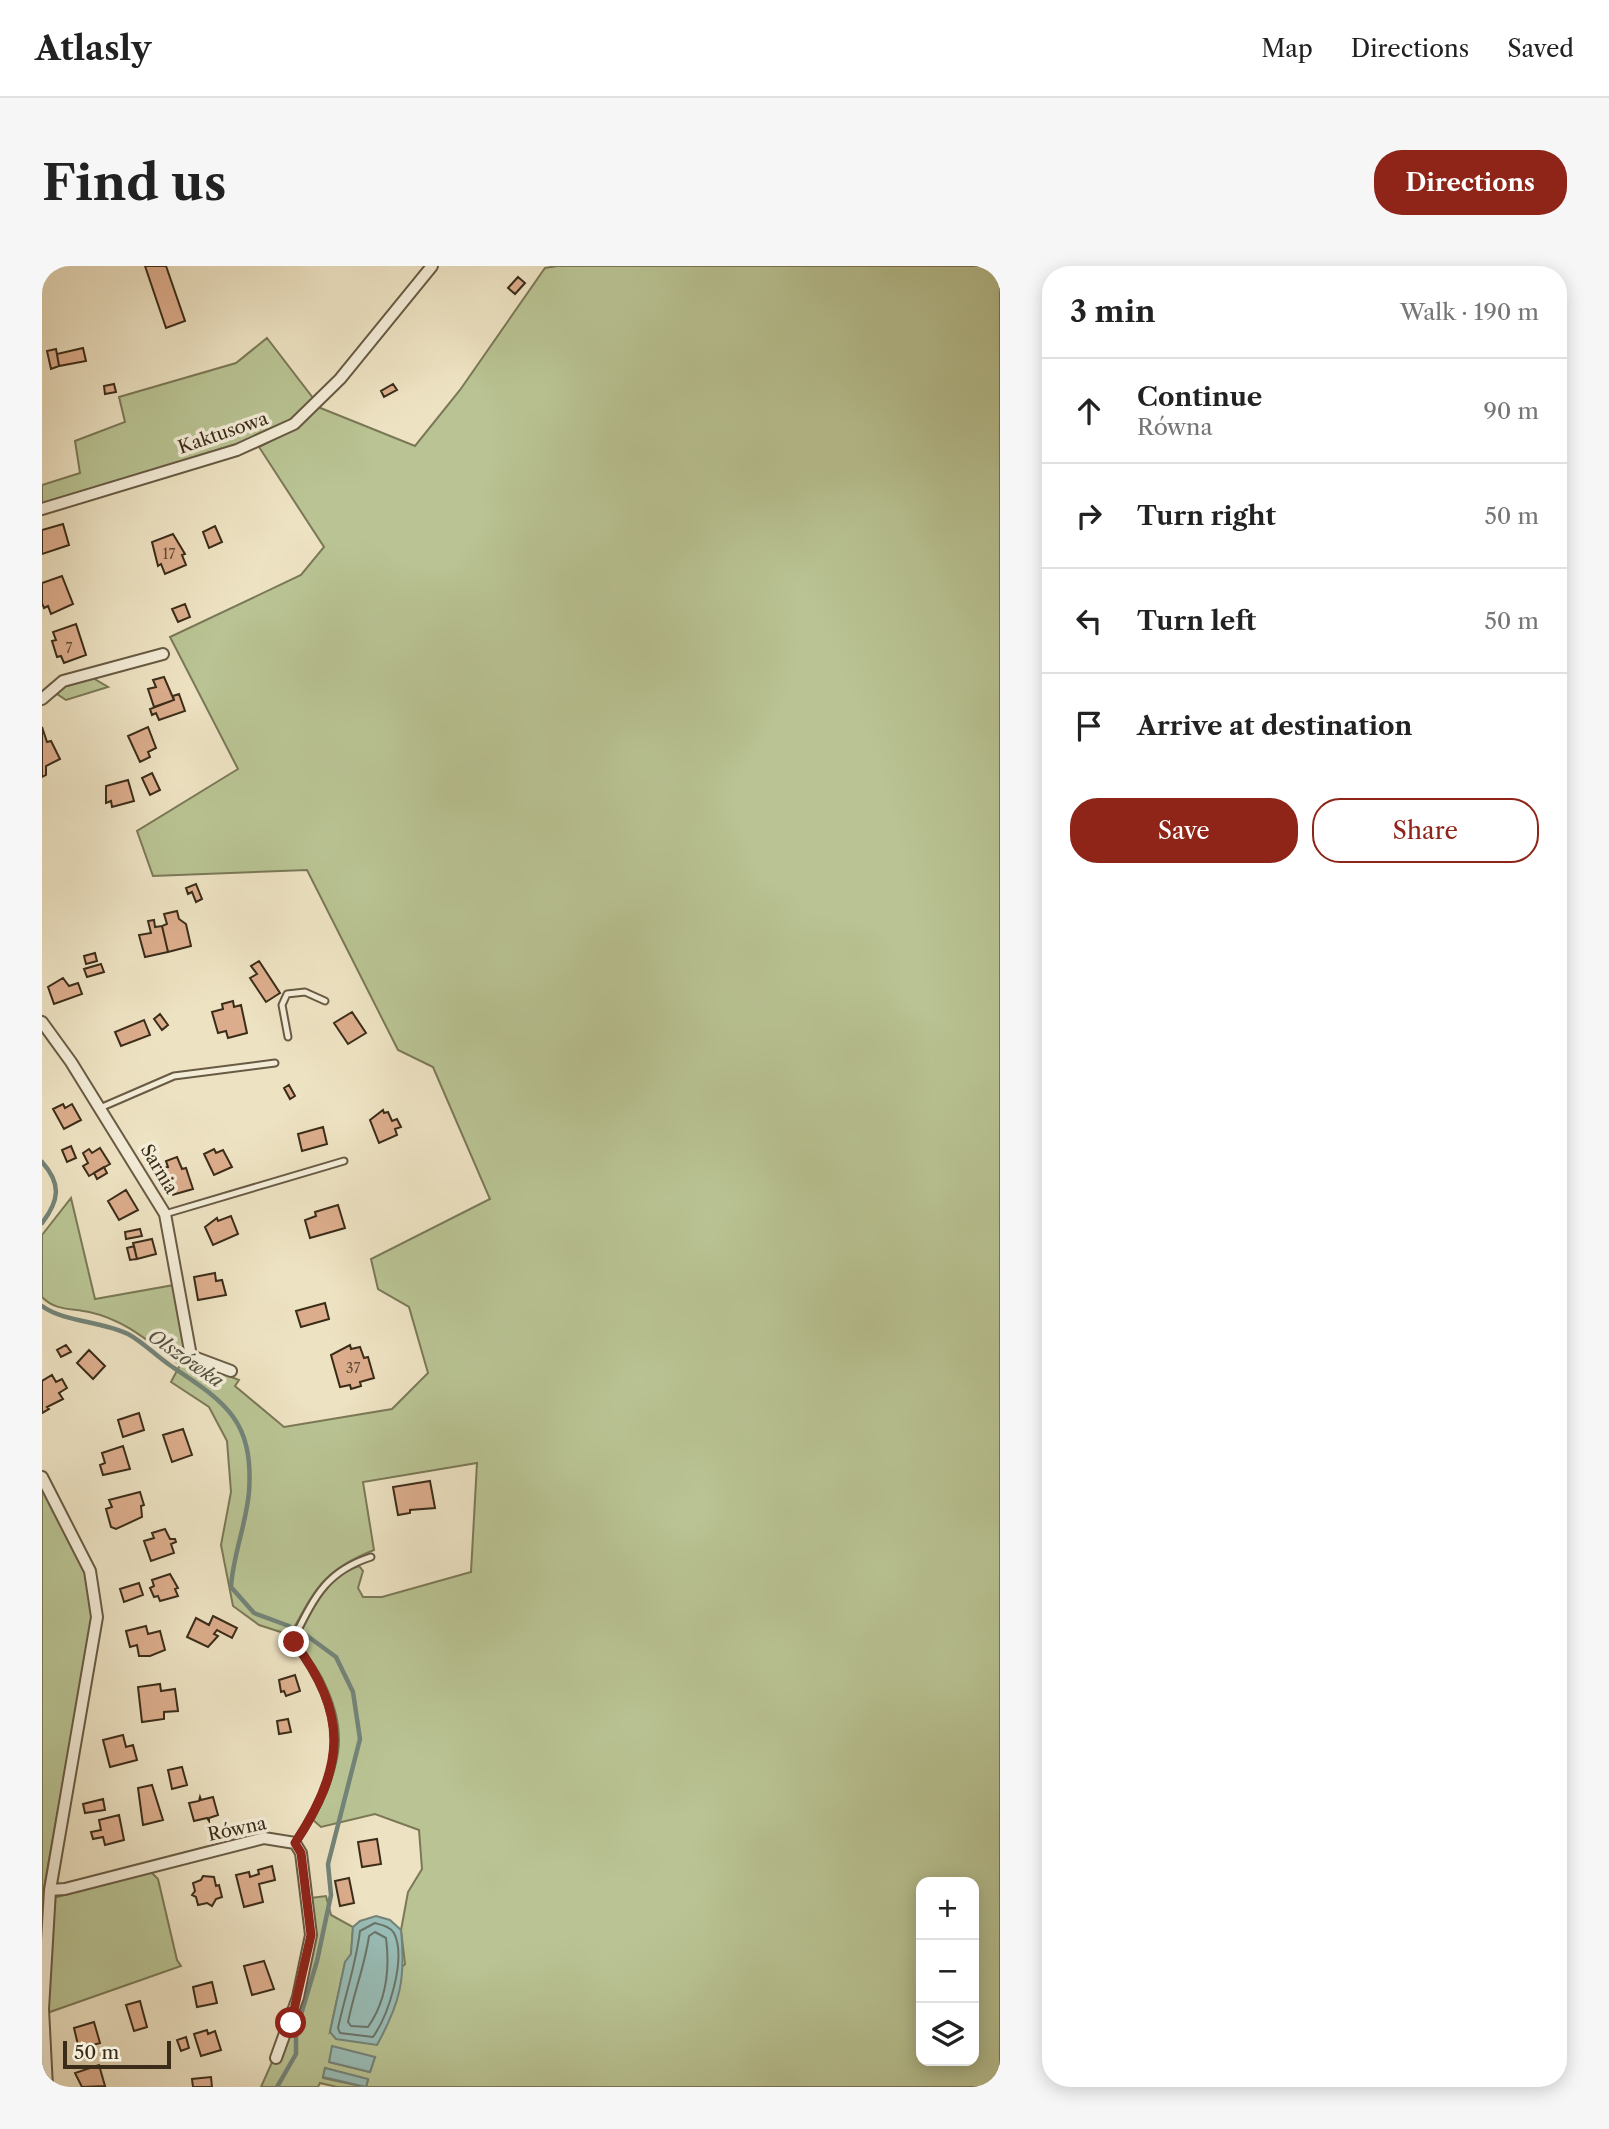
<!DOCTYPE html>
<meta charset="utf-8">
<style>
:root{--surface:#fff;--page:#f6f6f6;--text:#222;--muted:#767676;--line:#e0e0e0;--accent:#8f2418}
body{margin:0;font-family:"Libre Caslon Text",serif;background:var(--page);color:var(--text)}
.controls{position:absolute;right:21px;bottom:21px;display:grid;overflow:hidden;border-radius:14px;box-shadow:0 4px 18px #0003}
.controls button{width:63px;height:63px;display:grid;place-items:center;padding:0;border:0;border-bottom:2px solid var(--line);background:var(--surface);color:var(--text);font:35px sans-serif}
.scale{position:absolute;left:21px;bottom:18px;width:108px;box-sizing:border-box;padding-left:7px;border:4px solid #3b2c19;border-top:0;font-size:19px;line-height:24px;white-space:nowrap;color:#3b2c19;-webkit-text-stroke:5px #f3ecd7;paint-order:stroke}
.stop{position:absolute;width:21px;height:21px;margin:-16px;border:5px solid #8f2418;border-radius:50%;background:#fff}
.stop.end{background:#8f2418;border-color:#fff;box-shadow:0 2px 7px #0008}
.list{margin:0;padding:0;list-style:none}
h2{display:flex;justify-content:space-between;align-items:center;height:91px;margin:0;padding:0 28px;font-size:30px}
h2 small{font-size:23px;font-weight:400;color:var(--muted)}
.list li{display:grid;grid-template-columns:46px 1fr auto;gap:21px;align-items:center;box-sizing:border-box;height:105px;padding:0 28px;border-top:2px solid var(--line)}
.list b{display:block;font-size:26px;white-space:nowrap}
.list p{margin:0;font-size:23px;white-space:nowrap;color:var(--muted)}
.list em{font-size:23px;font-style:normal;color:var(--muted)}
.actions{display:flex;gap:14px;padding:21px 28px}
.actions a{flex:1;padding:16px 0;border:2px solid var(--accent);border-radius:28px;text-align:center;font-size:24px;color:var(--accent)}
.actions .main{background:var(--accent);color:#fff}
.icon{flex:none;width:38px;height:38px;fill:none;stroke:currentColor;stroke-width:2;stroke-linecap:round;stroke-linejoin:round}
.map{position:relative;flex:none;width:958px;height:1821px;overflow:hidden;border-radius:28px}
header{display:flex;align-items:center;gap:42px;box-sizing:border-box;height:98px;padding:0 35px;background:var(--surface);border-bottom:2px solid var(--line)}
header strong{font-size:33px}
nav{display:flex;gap:38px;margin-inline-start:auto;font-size:24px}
.intro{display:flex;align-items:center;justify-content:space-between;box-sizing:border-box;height:168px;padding:0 42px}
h1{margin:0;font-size:49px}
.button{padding:18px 32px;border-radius:28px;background:var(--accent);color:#fff;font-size:24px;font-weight:700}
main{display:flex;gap:42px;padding:0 42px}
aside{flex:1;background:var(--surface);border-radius:28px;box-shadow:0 4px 18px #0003}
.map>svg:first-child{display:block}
.green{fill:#b9c393;stroke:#7a7856;stroke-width:2;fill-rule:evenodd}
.water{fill:#99bdb7;stroke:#738378;stroke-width:2}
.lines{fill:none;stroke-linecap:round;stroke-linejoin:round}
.shore{stroke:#6a7468;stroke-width:2}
.stream{stroke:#738378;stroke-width:4.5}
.building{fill:#dcad8c;stroke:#3b2c19;stroke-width:2}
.service-casing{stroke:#685a43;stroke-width:9}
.minor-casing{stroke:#685a43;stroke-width:14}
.service{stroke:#f3ecd7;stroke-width:5}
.minor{stroke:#f3ecd7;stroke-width:10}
.route{stroke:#8f2418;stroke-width:9}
.labels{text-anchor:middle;stroke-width:7;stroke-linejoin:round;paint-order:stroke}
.number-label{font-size:14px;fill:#634c36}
.street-label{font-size:18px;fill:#3b2c19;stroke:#f3ecd7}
.water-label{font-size:19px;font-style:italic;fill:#525040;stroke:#f3ecd7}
</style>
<header>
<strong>Atlasly</strong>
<nav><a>Map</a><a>Directions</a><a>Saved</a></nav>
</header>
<div class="intro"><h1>Find us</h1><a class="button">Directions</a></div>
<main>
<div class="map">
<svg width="958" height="1821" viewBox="0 0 958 1821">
<rect width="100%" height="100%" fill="#ede2c2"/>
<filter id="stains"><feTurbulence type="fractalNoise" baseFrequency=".00286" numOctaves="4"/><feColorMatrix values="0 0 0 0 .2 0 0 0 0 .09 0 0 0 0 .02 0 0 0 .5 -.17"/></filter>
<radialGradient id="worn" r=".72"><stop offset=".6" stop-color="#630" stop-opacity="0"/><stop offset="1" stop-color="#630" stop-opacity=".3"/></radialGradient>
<path class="green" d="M515,0h443v1821h-634l2,-7 -43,-12 -2,10 42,9h-28l-17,-4 -2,4h-57l12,-27 5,1 24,-65 9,-98 15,-2 5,19 22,12 -2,27 -6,9 -15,69 75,-68 -4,-34 7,-38 14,-23 -3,-39 -44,-16 -54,13 -8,-7c26,-54 38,-84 10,-140 -7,-15 -21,-28 -25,-43 15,-28 28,-61 61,-71l4,5 -5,17 5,9h19l89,-25 6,-109 -114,19 11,68c-52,21 -58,38 -84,85l-31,-10 -26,-19 -12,-61 10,-53 -4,-51 -18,-34 -38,-25 9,-17c-30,-22 -54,-45 -91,-53 -17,-4 -34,-1 -47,-15v-62l29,-37 24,101 79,-14 19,77 46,18 -4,6 49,41 108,-18 36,-36 -19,-66 -31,-18 -7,-30 119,-60 -57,-132 -35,-17 -91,-180 -154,6 -16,-45 101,-62 -68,-132 131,-62 23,-28 -65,-100 37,-19 22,-21 97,39 45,-56 85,-122zM879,1616h53v179h-53zM333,1791l-5,15 -41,-10z
M225,72l46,60 -22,25 -55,24 -194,58v-20l38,-12 -5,-32 50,-19 -6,-25 117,-34z
M51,412l15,9 -42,13 -9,-6 6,-7z
M0,1222l43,85 8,44 -49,271 -2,34z
M109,1606l7,7 19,81 4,6 -134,47 6,-115z"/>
<path class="water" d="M334,1650l14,4 11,10c5,49 -1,73 -24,115l-41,-6 -6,-7 15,-70 6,-8 2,-27 7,-6z
M290,1780l43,11 -5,15 -41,-10z
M283,1802l43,11 -2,8 -43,-10z"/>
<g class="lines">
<path class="shore" d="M333,1657c6,2 15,3 19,10 13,26 -6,83 -21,104l-33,-4 -2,-5c7,-32 18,-64 22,-97z
M333,1666l11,6c4,31 0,63 -18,89l-17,-1 -3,-4c6,-30 17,-57 21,-86z"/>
<path class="stream" d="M0,896c20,22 17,39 0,61
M0,1040c22,16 59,15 86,28 15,8 28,22 43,32 54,36 83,54 78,126 -3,33 -16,63 -18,95l23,26 35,13
M235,1821l19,-33v-23l21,-70 14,-66 -3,-31 32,-125 -7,-47 -17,-35 -30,-22"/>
</g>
<path class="building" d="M103,0h21l19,55 -19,7z
M476,11l7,6 -10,11 -7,-6z
M41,82l3,13 -27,5 -2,-12z
M14,83l3,17 -8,3 -4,-18z
M72,118l2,8 -11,2 -1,-8z
M351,118l4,6 -13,7 -3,-6z
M21,258l6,21 -27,9v-24z
M173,260l7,16 -13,6 -6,-16z
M131,268l12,20 -3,1 4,10 -21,9 -4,-10 -3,2 -6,-24z
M20,310l11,28 -22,10 -3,-8 -4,2 -2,-5v-20z
M143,338l5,13 -12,5 -6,-13z
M34,358l10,31 -22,8 -3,-7 -4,1 -5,-16 4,-1 -3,-8z
M122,411l10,23 -20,7 -6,-18 8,-2 -3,-7z
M137,428l6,17 -26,9 -3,-7 -4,2 -2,-6 24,-9 -1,-4z
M0,461l5,15 4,-1 9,18 -14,7v9l-4,2z
M106,461l8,21 -8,4 2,5 -10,5 -12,-26z
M110,507l8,17 -10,5 -8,-17z
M86,514l6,21 -22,6 -1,-6 -5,2v-17z
M154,618l6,15 -6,3 -4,-10 -4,2 -2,-6z
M135,645l2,8 7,5 5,22 -23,6 -6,-26 5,-2 -3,-10z
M112,654l1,7 7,-1 6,26 -23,5 -6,-22 12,-2 -3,-12z
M53,687l2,8 -11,3 -2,-8z
M217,695l21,32 -14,9 -16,-24 7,-4 -6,-8z
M59,698l3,8 -17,5 -3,-8z
M21,712l6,8 9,-3 4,11 -28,10 -6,-17z
M191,735l1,6 7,-2 6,28 -19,5 -2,-7 -8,2 -6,-21 11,-3 -1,-5z
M310,746l14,21 -18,11 -14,-21z
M118,748l8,11 -6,5 -8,-11z
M102,754l6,15 -29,11 -6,-14z
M247,819l6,11 -5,3 -6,-11z
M21,838l2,4 7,-4 9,16 -17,9 -11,-20z
M341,844l1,3 4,-1 4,9 5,-2 4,8 -6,2 2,6 -18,8 -9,-23z
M281,861l4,17 -25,7 -4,-17z
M29,880l5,12 -9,4 -5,-12z
M58,882l10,16 -21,12 -6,-10 5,-3 -5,-10 6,-4 3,4z
M172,883l2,4 7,-3 9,17 -18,8 -10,-21z
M135,891l5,12 4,-1 7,21 -21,6 -9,-27 5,-1 -2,-6z
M62,901l3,6 -10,6 -3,-6z
M84,924l12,20 -19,10 -11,-19z
M296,939l7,23 -35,10 -5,-18 11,-4 -1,-4z
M189,950l7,18 -25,11 -8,-18 12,-9 1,3z
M98,963l2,7 -16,3 -1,-7z
M110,973l4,15 -19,5 -4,-16z
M92,980l3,13 -7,1 -3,-12z
M173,1007l1,8 6,-1 4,15 -28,5 -4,-23z
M283,1037l4,16 -28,8 -5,-16z
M24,1079l5,7 -10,5 -4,-7z
M308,1079l1,4 9,-2 4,11 4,-1 6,21 -14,4 1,4 -10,3 -1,-4 -10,2 -9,-32z
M47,1084l16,16 -12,13 -16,-16z
M10,1109l4,7 6,-3 5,9 -8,5 4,6 -16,8 2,2 -7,4v-32z
M97,1147l5,17 -21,7 -5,-17z
M141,1163l9,26 -20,7 -9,-27z
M81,1180l7,23 -27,6 -3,-10 5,-2 -3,-10z
M388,1215l5,27 -25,2v3l-12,2 -5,-28z
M98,1226l4,13 -3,1 1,11 -26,12 -5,-2 -5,-18 6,-2 -3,-7z
M123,1263l5,10h5l1,3 -5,2 3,9 -23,8 -7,-20 10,-3 -2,-5z
M128,1308l8,14 -3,1 3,7 -18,5 -2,-5 -4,1 -4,-9 4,-2 -2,-6z
M97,1317l4,12 -19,7 -4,-13z
M171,1350l24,12 -5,10 -15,-8 -3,4 4,2 -10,11 -21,-10 9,-19 13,7z
M104,1360l2,8 12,-3 5,19 -15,6h-11l-2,-11 -7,2 -4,-16z
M253,1409l5,16 -14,5 -2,-5 -3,1 -2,-12z
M118,1418l1,7 14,-2 3,22 -14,1v7l-22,3 -4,-35z
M246,1453l3,13 -12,2 -2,-13z
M81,1469l3,12 7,-2 4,15 -27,7 -7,-27z
M140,1501l5,18 -15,4 -4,-19z
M110,1519l11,35 -20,5 -5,-37z
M158,1531l1,3 12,-3 5,18 -9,3v3l-2,-3 -13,3 -5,-18 10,-2z
M61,1533l2,11 -20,3 -2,-9z
M77,1549l5,25 -19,5 -2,-8 -10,2 -2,-7 10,-2 -2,-10z
M335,1573l4,25 -19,3 -4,-25z
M230,1600l3,14 -16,4 4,18 -19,5 -8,-32 13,-3 1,5 9,-3 -1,-4z
M161,1610l11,1 2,9 3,-1 3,12 -6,2 -4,7 -5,-3 -9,2 -2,-8 -4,-2 3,-4 -2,-8 8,-3z
M307,1612l5,25 -14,3 -5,-25z
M222,1695l10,28 -22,6 -8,-29z
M170,1716l5,21 -20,4 -4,-20z
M98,1735l7,26 -13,4 -8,-26z
M52,1756l6,21 -21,6 -5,-21z
M165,1764l1,4 7,-3 6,19 -20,6 -7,-22z
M144,1771l3,11 -8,3 -4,-11z
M57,1799l6,21 -23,1 -7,-14z
M169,1811l1,10h-19l-1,-8z"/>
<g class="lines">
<g class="service-casing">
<path id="service" d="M246,771l-6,-32 5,-11 18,-2 20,9
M58,842l74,-32 101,-13
M123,948l179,-53
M253,1577c51,-77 54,-127 -1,-201l1,-6c20,-40 32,-65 76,-79"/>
</g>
<g class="minor-casing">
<path id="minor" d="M0,243l195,-59 57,-26 46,-45 92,-113
M0,433l21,-18 100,-27
M0,756l29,40 94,152 26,142 40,15
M0,1211l48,94 7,46 -47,273 -7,119 4,78
M8,1624l15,-1 199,-51 31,5 6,10 10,82 -13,62 -22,61"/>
</g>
<use href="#service" class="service"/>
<use href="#minor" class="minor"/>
</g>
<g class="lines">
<path class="route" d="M249,1757l20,-88 -10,-82 -6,-10c50,-75 54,-129 -1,-201"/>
</g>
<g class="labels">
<g class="number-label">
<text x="127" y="293">17</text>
<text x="27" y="387">7</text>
<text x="311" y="1107">37</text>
</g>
<g class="street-label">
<text transform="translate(181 167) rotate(-19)" y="6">Kaktusowa</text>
<text transform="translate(117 903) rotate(59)" y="6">Sarnia</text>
<text transform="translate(195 1563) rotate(-12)" y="6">Równa</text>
</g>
<g class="water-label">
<text transform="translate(144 1092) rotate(35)" y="7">Olszówka</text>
</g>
</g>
<rect width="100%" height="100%" filter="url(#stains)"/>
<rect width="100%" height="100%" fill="url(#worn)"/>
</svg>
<div class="controls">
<button>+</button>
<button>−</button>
<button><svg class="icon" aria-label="layers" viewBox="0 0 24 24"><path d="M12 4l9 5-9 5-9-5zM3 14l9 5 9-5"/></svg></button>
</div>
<div class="scale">50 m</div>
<div class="stop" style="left:249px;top:1757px"></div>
<div class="stop end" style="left:252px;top:1376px"></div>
</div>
<aside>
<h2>3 min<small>Walk · 190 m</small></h2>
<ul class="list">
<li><svg class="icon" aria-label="ahead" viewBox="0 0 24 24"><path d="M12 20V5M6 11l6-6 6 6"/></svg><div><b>Continue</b><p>Równa</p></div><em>90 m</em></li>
<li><svg class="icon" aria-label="right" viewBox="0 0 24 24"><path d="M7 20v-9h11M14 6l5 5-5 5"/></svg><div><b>Turn right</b></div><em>50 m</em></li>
<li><svg class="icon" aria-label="left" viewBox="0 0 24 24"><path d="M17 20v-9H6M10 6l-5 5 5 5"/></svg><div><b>Turn left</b></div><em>50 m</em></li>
<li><svg class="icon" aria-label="arrive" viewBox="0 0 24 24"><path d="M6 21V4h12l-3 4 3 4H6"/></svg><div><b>Arrive at destination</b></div></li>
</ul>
<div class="actions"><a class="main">Save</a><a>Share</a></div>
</aside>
</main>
